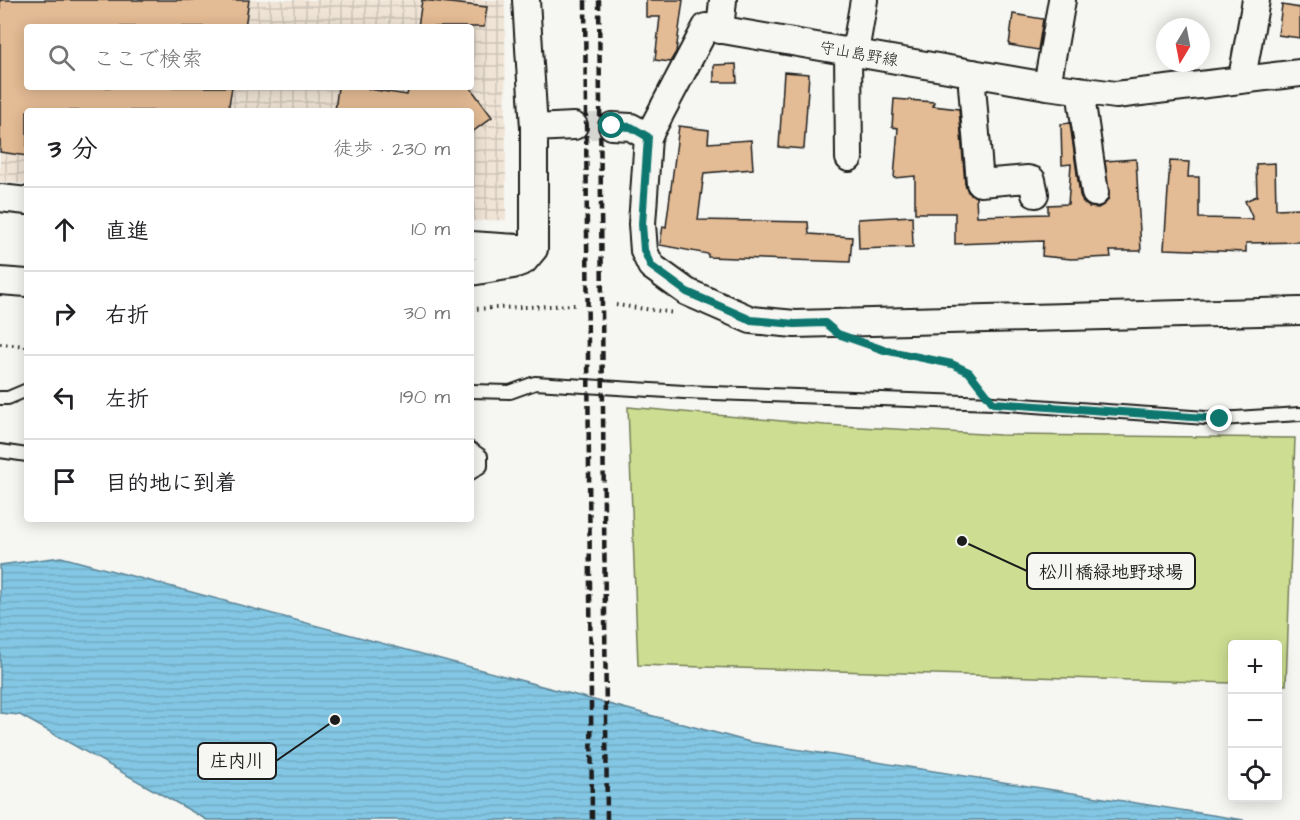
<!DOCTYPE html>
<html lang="ja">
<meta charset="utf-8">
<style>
:root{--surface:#fff;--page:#f2f2f2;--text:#202124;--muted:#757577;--line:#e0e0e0}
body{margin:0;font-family:"Architects Daughter","Klee One",sans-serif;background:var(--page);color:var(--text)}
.controls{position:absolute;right:18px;bottom:18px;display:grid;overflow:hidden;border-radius:6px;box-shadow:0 3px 15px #0003}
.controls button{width:54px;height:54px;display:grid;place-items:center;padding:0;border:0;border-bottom:2px solid var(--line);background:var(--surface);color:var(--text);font:30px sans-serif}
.compass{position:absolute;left:1156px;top:18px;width:54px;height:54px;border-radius:50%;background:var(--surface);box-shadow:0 3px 15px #0003;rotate:190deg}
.stop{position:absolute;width:18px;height:18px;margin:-14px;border:4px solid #0f766e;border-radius:50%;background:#fff}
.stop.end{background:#0f766e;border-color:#fff;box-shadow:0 2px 6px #0008}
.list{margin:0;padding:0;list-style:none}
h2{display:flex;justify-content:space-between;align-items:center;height:78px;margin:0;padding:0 24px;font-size:26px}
h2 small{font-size:20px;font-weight:400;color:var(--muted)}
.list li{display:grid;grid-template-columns:39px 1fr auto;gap:18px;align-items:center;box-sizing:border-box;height:84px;padding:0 24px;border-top:2px solid var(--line)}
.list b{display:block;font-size:22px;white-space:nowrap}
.list em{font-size:20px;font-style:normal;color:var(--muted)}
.icon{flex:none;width:33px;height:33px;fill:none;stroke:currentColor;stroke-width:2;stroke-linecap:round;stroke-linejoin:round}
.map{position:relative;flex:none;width:1300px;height:820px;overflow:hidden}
.search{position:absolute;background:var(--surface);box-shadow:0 3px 15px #0003;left:24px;top:24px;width:450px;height:66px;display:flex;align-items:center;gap:15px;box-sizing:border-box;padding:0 21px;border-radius:6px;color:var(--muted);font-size:22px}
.panel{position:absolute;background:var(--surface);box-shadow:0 3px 15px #0003;left:24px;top:108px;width:450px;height:414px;border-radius:6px}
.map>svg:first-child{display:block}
.industrial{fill:url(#industrial-grid);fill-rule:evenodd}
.green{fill:#cdde92;stroke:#747d57;stroke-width:1.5}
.water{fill:url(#water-rules);stroke:#5a8394;stroke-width:1.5}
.building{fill:#e3bb94;stroke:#1c1c1c;stroke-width:1.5}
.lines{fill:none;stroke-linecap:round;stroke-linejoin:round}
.minor-tunnel{stroke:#d5d5d2;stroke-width:26;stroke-dasharray:26 13;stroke-linecap:butt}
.service-casing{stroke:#1c1c1c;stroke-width:16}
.minor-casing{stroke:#1c1c1c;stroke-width:30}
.path{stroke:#1c1c1c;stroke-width:4;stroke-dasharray:1.5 4.5;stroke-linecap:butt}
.service{stroke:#f6f6f2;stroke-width:12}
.minor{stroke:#f6f6f2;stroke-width:26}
.rail{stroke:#1c1c1c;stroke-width:4.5;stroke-dasharray:9 4.5;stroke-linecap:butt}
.route{stroke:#0f766e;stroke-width:8}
.labels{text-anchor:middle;stroke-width:4.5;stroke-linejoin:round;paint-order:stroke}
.street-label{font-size:16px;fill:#1c1c1c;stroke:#f6f6f2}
.leader{fill:none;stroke:#1c1c1c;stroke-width:2}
.callout-dot{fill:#1c1c1c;stroke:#f6f6f2;stroke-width:2}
.callout{fill:#f6f6f2;stroke:#1c1c1c;stroke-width:2}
.callout-label{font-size:18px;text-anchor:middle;font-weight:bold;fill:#1c1c1c}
</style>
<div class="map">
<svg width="1300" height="820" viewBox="0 0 1300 820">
<defs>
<pattern id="industrial-grid" width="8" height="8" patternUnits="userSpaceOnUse" patternTransform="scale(1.5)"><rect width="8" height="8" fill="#f0e4d6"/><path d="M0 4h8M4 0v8" fill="none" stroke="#cdc3b7"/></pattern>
<pattern id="water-rules" width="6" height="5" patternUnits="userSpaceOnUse" patternTransform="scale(1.5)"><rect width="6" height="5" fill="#83c7e4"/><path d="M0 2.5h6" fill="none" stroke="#71aac3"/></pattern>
</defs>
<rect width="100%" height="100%" fill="#f6f6f2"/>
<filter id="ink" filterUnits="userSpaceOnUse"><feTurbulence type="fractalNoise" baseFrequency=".0167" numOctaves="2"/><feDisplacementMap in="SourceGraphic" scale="12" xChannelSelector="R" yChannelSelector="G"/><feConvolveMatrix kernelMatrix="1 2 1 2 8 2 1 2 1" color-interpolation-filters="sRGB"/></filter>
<g filter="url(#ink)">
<path class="industrial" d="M0,0h505l1,220 -35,1v-110h-444v73l-27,-2zM27,27h444v60h-444z"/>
<path class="green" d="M628,407l197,18 175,10 295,3 -9,247h-8v-41h-46v39l-594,-18z"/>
<path class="water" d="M61,557l689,185 494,78h-1037l-187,-105 -20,-2v-148z"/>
<path class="building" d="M0,0h249l-4,27h-218v60h205l-4,24h-201v45l-27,-4z
M422,0l65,7 -3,20h-66z
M646,0h37l-7,52 -6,10 -15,-2 5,-43h-14z
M1282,5l18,3v30l-22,-3z
M1013,14l30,5 -5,31 -29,-5z
M736,64l1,18h-23v-17z
M784,72l25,2 -5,75 -25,-2z
M338,87h31l-1,2 39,6 2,-8h61l22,30 -21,16v-22h-136z
M894,99l40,3 -1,4 26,3 6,75 3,8 8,5 1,19 71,-2v-9l20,-1 3,-40 -9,1 -1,-41 9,-1 10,72 3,7 6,5 9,1 7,-4 4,-6 -4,-37 31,-2 5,92h-31l1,6 -40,2 -29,-3 1,-15 -88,3v-31h-40v-37l-21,2 4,-50 -6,-1z
M679,126l30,4 -1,13 43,-3 2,29 -49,4 -6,47 110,2 1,12 43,3 -2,25 -142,-5v-3l-48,-9 3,-19 3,1z
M1170,161l19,1 -1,15h11v41l54,1 -8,-18 12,-5 -1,-32 19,-1 1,46 24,-1v34l-54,1v9l-82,-3z
M912,216l1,31 -54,2 -1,-30z"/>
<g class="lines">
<path class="minor-tunnel" d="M574,126h38"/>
<g class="service-casing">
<path id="service" d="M471,391l39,1 25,-9 149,9 309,11 227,16 80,-5
M0,398h8l19,-8
M471,449l10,7v10l-10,7
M0,451l27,4"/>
</g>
<g class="minor-casing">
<path id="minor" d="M720,30l3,-30
M848,51l1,107
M855,52l9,-52
M974,73l-2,13 8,97 48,-4 4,1 3,14
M1300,73l-184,22 -69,-9 -341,-59 -58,110 -6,87 2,27 7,15 36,26 64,28 44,4 505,-13
M1242,78l14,-78
M1047,86l15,-86
M1080,90l15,103
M612,126l19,1 17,10
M534,128l40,-2
M0,198l27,3
M471,245l63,4
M471,272l42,-7 11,-4 10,-12v-121l-8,-128
M0,281l27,2"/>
</g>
<path class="path" d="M616,305l59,8
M471,309l105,-4
M0,344l27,2
M877,347l75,17 17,8 10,13"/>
<use href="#service" class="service"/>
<use href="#minor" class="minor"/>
<path class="rail" d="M585,0l7,820
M599,0l8,820"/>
</g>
</g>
<g class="lines" filter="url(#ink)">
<path class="route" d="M612,126l19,1 17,10 -6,87 2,26 7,16 36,26 64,28 44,4 30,-1 13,11 46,16 68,14 17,8 24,31 227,16"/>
</g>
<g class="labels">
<g class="street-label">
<text transform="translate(859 53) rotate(10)" y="6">守山島野線</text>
</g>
</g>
<path class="leader" d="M962 541L1027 571M335 720L276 761"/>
<g class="callout-dot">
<circle cx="962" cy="541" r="6"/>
<circle cx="335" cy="720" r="6"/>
</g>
<g class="callout">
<rect x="1027" y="553" width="168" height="36" rx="6"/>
<rect x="198" y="743" width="78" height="36" rx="6"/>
</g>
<g class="callout-label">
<text x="1111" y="578">松川橋緑地野球場</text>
<text x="237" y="767">庄内川</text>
</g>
</svg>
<div class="controls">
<button>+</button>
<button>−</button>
<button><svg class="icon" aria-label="locate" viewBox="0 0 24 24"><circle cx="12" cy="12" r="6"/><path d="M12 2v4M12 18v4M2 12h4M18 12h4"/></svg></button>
</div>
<svg class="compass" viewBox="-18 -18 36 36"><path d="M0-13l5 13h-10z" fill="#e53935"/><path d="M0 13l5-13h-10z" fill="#757577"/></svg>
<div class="stop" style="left:612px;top:126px"></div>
<div class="stop end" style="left:1220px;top:419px"></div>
<div class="search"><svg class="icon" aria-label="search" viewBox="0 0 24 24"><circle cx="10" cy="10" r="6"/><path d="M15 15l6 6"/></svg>ここで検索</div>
<section class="panel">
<h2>3 分<small>徒歩 · 230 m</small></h2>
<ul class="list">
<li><svg class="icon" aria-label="ahead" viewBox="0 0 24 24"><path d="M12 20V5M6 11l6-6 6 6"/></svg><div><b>直進</b></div><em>10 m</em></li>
<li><svg class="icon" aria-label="right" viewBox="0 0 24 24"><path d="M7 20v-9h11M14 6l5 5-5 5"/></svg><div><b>右折</b></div><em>30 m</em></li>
<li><svg class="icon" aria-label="left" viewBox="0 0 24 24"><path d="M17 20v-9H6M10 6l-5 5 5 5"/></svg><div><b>左折</b></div><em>190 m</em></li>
<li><svg class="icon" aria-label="arrive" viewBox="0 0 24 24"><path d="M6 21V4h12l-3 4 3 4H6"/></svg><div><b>目的地に到着</b></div></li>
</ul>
</section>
</div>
